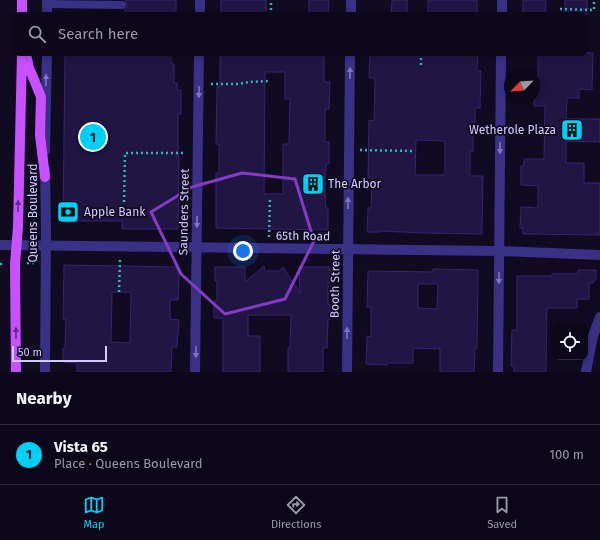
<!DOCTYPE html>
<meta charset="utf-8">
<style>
:root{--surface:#0c0819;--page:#1a1626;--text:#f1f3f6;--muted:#9a9aa2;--line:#2c2938;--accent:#00cff5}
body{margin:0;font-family:"Fira Sans",sans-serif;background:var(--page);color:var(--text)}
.controls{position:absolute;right:12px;bottom:12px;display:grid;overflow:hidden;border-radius:8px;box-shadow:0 2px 6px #0003}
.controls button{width:36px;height:36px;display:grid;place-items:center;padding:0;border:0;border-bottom:1px solid var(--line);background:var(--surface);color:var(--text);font:20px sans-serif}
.compass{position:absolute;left:504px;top:68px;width:36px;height:36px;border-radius:50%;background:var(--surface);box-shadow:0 2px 6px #0003;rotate:245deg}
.scale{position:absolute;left:12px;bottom:10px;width:95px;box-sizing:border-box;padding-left:4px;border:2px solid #d3caff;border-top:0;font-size:11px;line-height:14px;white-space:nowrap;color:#d3caff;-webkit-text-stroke:3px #100b21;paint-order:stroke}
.you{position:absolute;left:243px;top:251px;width:14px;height:14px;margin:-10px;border:3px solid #fff;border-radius:50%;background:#1a73e8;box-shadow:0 0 0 6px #1a73e833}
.badge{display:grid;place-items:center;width:26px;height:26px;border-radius:50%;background:var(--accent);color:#111;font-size:13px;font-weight:700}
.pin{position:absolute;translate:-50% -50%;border:2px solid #fff;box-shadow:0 1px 4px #0006}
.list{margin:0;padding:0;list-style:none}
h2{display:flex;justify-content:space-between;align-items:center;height:52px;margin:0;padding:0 16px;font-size:17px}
h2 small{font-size:13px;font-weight:400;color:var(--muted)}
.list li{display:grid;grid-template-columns:26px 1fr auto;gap:12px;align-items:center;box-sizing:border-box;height:60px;padding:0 16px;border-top:1px solid var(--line)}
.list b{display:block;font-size:15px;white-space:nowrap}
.list p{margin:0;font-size:13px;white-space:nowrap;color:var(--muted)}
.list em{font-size:13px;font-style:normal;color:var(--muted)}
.icon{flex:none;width:22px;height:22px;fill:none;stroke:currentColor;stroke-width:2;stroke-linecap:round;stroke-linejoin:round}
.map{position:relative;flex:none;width:600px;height:372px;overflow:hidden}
.search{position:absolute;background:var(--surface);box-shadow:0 2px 6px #0003;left:12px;right:12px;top:12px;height:44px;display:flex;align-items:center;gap:10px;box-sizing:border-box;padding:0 14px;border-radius:8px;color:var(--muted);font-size:15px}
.sheet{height:112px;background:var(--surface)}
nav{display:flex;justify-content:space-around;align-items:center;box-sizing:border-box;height:56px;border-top:1px solid var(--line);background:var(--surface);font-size:11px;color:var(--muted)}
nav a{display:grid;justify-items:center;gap:2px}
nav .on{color:var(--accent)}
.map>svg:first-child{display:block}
.building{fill:#211544;stroke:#382472;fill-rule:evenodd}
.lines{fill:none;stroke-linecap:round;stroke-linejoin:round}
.path{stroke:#21bcbb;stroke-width:2.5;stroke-dasharray:2 3;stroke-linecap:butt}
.service{stroke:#383185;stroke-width:8}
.minor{stroke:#383185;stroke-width:10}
.tertiary{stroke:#383185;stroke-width:10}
.primary{stroke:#c751ff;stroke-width:10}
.oneway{fill:#7e76bc}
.oneway2{fill:#622a85}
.marked{fill:none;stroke:#843cc5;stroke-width:3;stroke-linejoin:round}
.labels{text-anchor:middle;stroke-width:3.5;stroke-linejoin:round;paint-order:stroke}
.poi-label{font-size:12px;fill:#d3caff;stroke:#100b21;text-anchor:start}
.street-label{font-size:12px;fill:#d3caff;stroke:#100b21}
</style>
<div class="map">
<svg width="600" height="372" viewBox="0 0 600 372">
<rect width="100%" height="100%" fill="#100b21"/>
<path class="building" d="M125,0h51v11h-4v4h-47v-5l2,-3v-2z
M221,0h45v15h-45z
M309,0h20l-1,15h-19z
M392,0h15v15h-16z
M428,0h49v15h-49z
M523,0h23l-1,15h-21v-1h-1z
M565,0h22v15h-22z
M65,53h106v11h3v19h3v7h4v24h-3v42h1l-1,73h-56v-8h-59z
M220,53h104v29h6l-1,27h-4v33h4v22h-3v7h-1v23l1,14h2v22l-112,-2v-55h3v-29h-3l1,-57h3zM265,72h20v27h5l-1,45h-6v50h-19z
M370,53h108l-1,18h4l-1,37h-5v15h-2v28h-3v25h13l-1,58 -58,-1 -44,-2v1h-13l1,-24h3l1,-23 -1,-7h-3l1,-58 5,1 1,-43h-6zM416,140l29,1v34h-30z
M540,53h53l-1,37 -13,-1v9h-12l-1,21h34v23l-34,-1v22h18v20h16v52l-77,-1v-6h-3l1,-21 17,1v-22l-17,-1v-19h3v-7h20l1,-53h-11v-29h4v-21h2z
M64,265l114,2v8h1l-1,25h-8v19l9,1 -2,27h-5l-1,25h-94v-9l-14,-1v-14h2l1,-29h-3zM112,292h19l-1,51 -19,-1z
M264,266l1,5h14l4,-4 17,26 -1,-26h31v15h-2v22h2v15h-2l-1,29h-4v23l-1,1h-34v-24h2l1,-33h-43v21h12v36h-37v-54h-9v-17h3v-20h-2v-14h30v15z
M433,269l45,1 -1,79h-2l-1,23h-34v-23l-27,-1v15h-26v2l-21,-1 1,-28 4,1v-30h-4l1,-36 65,1zM418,284h20l-1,25 -19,-1z
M578,270h18v8l-3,5h-4v16h-12v9h-30l-1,64h-32v-6h-3l1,-36h5v-54h35v-2h26z"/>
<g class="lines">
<path class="path" d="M560,9l34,1v-10
M271,15v-15
M421,53v12
M211,84h26l13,-2 20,-1
M360,150l52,1
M124,202l1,-49h58
M32,228v6
M269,237l1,-39
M27,263h9
M31,263v-5
M0,264h2
M119,292l1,-32"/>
<path class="service" d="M47,4l75,1"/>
<path class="minor" d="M200,15v-15
M351,15v-15
M502,15v-15
M0,245l499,6 101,4
M195,372l4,-319
M347,372l3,-319
M498,372l3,-319
M586,372l7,-36 7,-19"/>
<path class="tertiary" d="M47,15v-15
M45,151l2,-98
M45,169l1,61 -1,142"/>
<path class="primary" d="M22,15v-15
M26,54l3,14 6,14 6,15 -1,38 5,42
M16,372l-1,-108 3,-37 4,-174"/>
</g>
<defs><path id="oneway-solid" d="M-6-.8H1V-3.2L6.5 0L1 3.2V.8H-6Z"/></defs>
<g class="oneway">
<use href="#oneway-solid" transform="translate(350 73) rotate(-89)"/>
<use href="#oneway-solid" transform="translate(46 80) rotate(-89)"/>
<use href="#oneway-solid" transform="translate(199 92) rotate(91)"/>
<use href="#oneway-solid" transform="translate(500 148) rotate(91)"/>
<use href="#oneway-solid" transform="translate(348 203) rotate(-89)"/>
<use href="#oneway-solid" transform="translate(197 222) rotate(91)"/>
<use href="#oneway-solid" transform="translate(499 278) rotate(91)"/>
<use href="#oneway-solid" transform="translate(347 333) rotate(-89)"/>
<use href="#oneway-solid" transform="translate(196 352) rotate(91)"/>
</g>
<g class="oneway2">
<use href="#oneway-solid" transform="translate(18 206) rotate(-89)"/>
<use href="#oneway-solid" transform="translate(16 333) rotate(-90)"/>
</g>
<path class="marked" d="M242,173l53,6 19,62 -29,58 -60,15 -44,-40 -30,-62 41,-25z"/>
<defs>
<g id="building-square" transform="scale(1.15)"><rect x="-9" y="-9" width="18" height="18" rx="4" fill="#00cff5" stroke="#100b21"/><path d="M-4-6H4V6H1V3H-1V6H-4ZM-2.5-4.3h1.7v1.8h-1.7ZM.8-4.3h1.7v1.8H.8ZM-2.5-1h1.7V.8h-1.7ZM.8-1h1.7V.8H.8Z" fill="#111"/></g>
<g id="bank-square" transform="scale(1.15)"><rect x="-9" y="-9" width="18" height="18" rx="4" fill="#00cff5" stroke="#100b21"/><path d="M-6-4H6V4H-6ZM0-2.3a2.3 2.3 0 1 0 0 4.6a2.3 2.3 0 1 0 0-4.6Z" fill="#111"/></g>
</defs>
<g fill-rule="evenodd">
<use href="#building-square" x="572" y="130"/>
<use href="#building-square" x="313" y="184"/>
<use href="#bank-square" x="68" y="212"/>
</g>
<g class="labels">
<g class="poi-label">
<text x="556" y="134" text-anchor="end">Wetherole Plaza</text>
<text x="328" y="188">The Arbor</text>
<text x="84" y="216">Apple Bank</text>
</g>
<g class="street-label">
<text transform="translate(184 212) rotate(-89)" y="4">Saunders Street</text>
<text transform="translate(33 213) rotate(-90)" y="4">Queens Boulevard</text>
<text transform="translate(303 236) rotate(1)" y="4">65th Road</text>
<text transform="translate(335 284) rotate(-89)" y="4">Booth Street</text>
</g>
</g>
</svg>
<div class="controls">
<button><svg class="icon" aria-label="locate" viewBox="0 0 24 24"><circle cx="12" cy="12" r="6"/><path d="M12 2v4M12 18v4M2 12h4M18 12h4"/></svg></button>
</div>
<svg class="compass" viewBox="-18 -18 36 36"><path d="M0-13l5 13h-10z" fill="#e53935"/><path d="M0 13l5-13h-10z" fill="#9a9aa2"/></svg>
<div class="scale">50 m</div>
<div class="you"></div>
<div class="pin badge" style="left:93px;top:137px">1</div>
<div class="search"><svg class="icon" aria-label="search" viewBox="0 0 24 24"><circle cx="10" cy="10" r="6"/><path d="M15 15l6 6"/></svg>Search here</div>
</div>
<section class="sheet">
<h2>Nearby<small></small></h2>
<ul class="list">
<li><span class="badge">1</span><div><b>Vista 65</b><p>Place · Queens Boulevard</p></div><em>100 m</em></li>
</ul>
</section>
<nav>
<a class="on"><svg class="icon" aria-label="map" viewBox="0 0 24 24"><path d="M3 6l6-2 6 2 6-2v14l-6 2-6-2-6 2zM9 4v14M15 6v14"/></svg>Map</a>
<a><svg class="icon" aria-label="directions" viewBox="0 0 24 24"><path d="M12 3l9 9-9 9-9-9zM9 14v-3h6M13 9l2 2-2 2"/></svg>Directions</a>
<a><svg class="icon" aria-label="saved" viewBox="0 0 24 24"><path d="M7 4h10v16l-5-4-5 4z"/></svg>Saved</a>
</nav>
